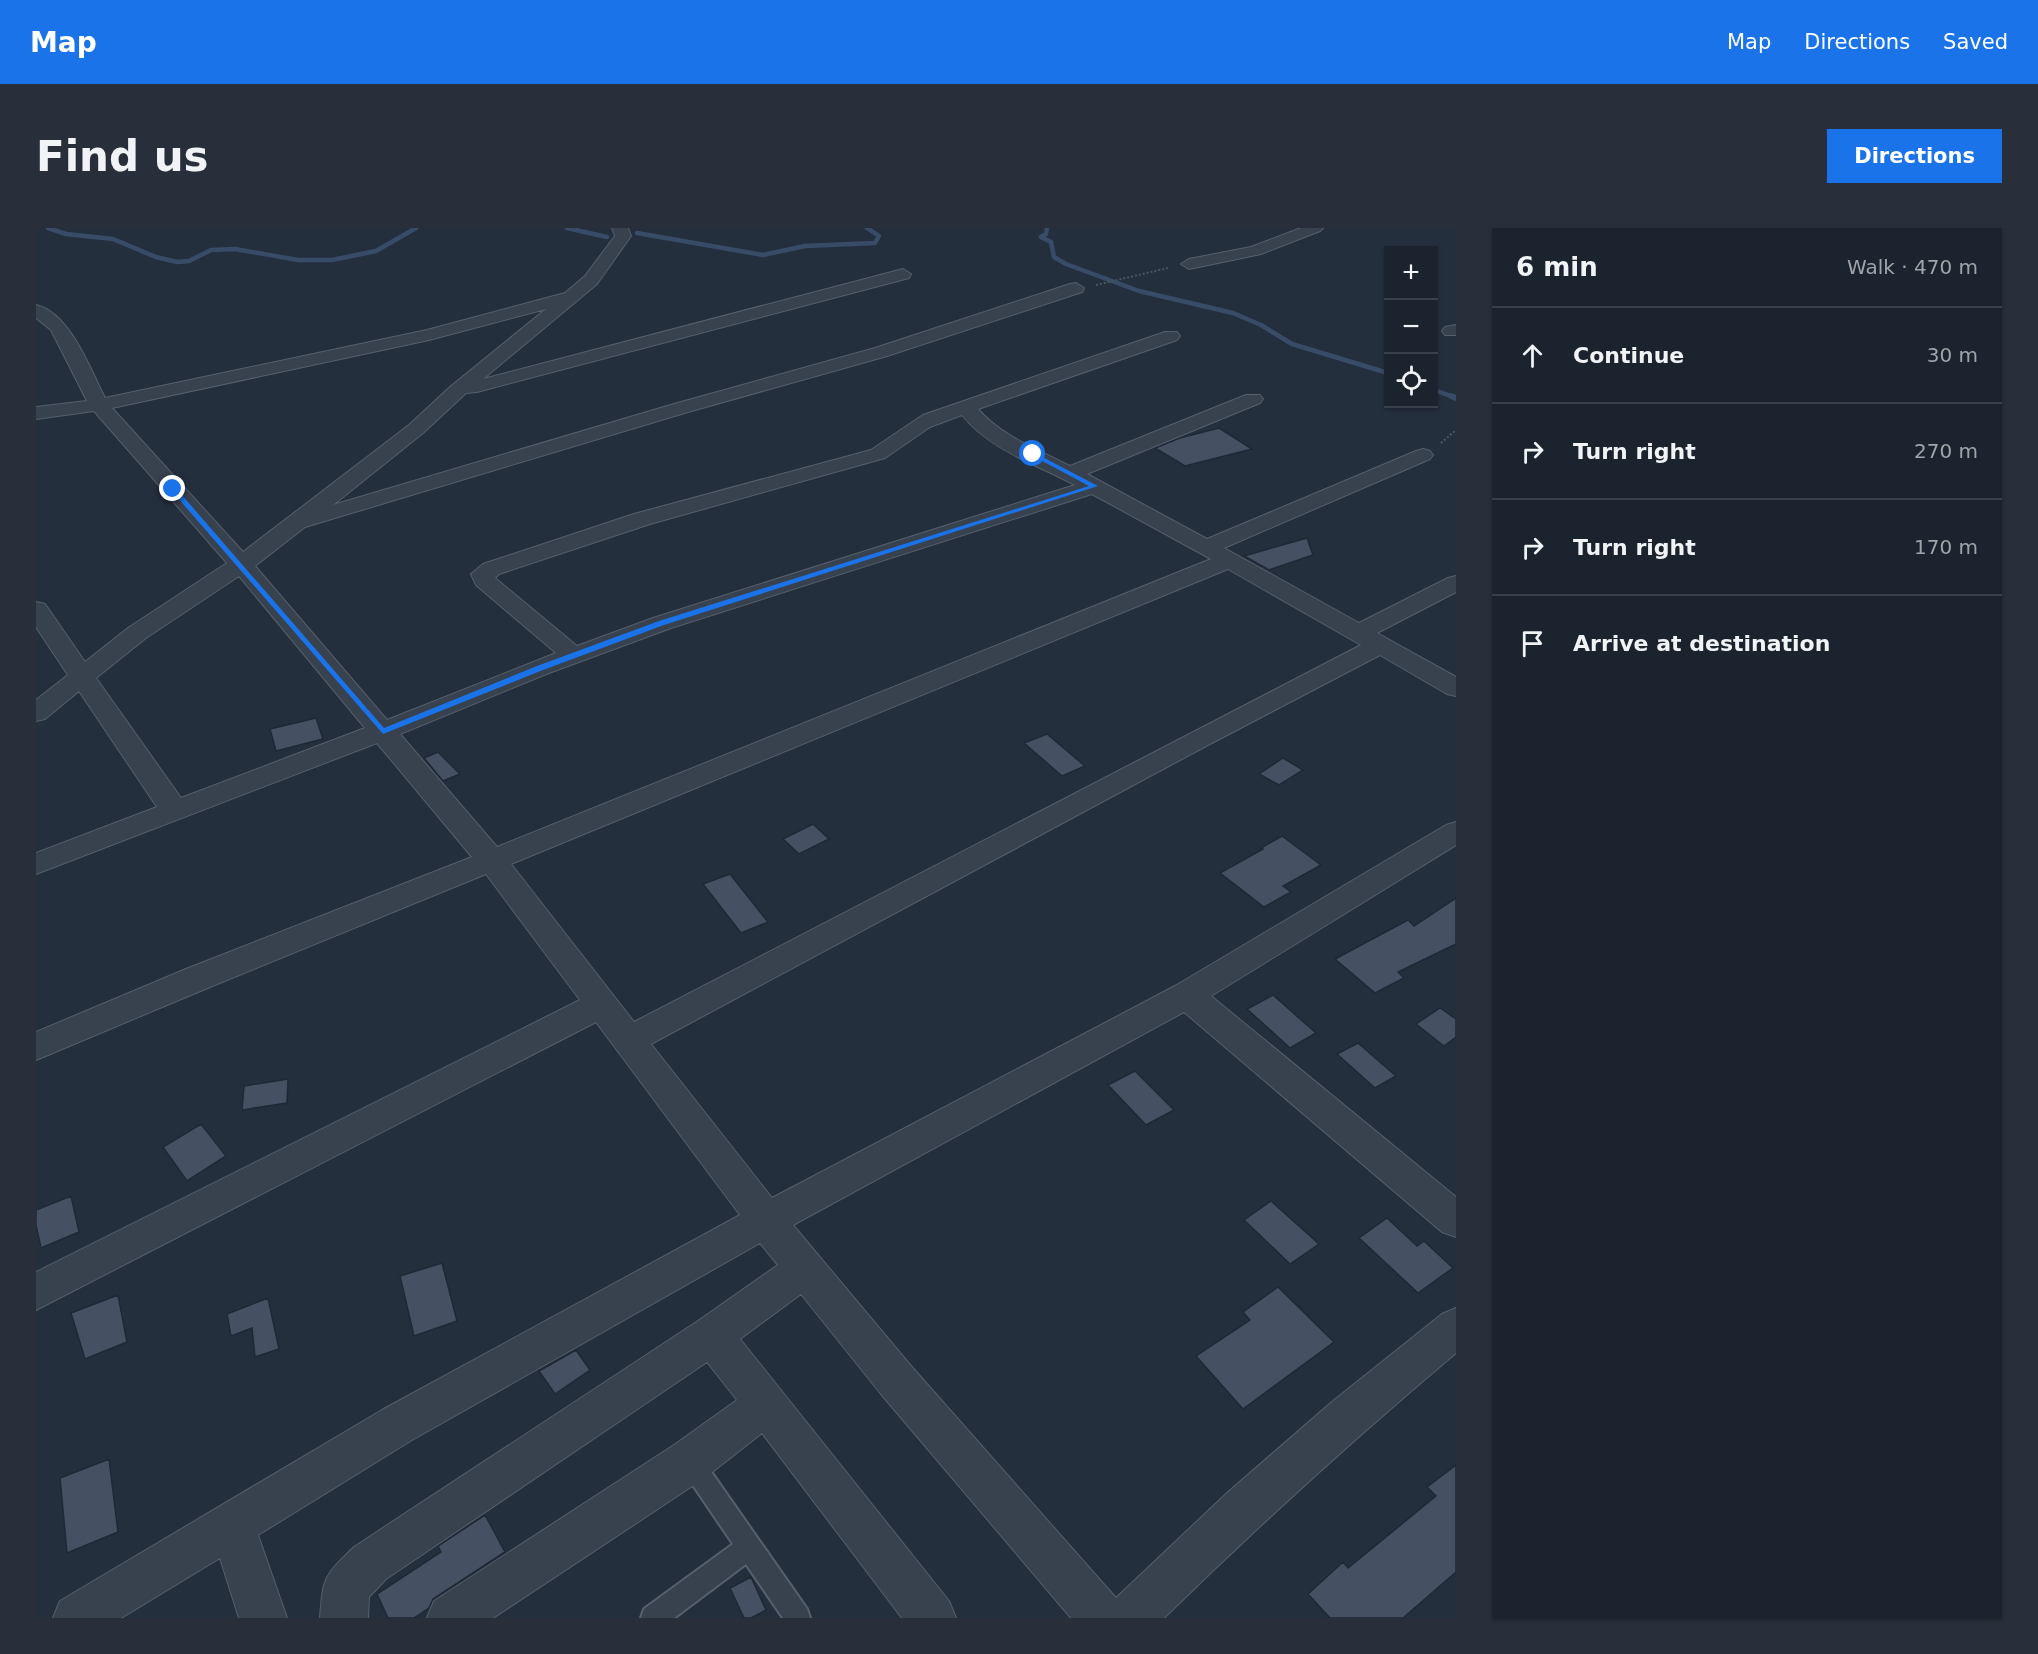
<!DOCTYPE html>
<meta charset="utf-8">
<style>
:root{--surface:#1b232e;--page:#282f3a;--text:#f1f3f6;--muted:#a0a4aa;--line:#39404a;--accent:#1a73e8}
body{margin:0;font-family:"DejaVu Sans",sans-serif;background:var(--page);color:var(--text)}
.controls{position:absolute;right:18px;top:18px;display:grid;overflow:hidden;border-radius:0px;box-shadow:0 2px 4px #0004}
.controls button{width:54px;height:54px;display:grid;place-items:center;padding:0;border:0;border-bottom:2px solid var(--line);background:var(--surface);color:var(--text);font:30px sans-serif}
.stop{position:absolute;width:18px;height:18px;margin:-14px;border:4px solid #1a73e8;border-radius:50%;background:#fff}
.stop.end{background:#1a73e8;border-color:#fff;box-shadow:0 2px 6px #0008}
.list{margin:0;padding:0;list-style:none}
h2{display:flex;justify-content:space-between;align-items:center;height:78px;margin:0;padding:0 24px;font-size:26px}
h2 small{font-size:20px;font-weight:400;color:var(--muted)}
.list li{display:grid;grid-template-columns:39px 1fr auto;gap:18px;align-items:center;box-sizing:border-box;height:96px;padding:0 24px;border-top:2px solid var(--line)}
.list b{display:block;font-size:22px;white-space:nowrap}
.list em{font-size:20px;font-style:normal;color:var(--muted)}
.icon{flex:none;width:33px;height:33px;fill:none;stroke:currentColor;stroke-width:2;stroke-linecap:round;stroke-linejoin:round}
.map{position:relative;flex:none;width:1420px;height:1390px;overflow:hidden;border-radius:0px}
header{display:flex;align-items:center;gap:36px;box-sizing:border-box;height:84px;padding:0 30px;background:var(--accent);color:#fff}
header strong{font-size:28px}
nav{display:flex;gap:33px;margin-inline-start:auto;font-size:21px}
.intro{display:flex;align-items:center;justify-content:space-between;box-sizing:border-box;height:144px;padding:0 36px}
h1{margin:0;font-size:42px}
.button{padding:15px 27px;border-radius:0px;background:var(--accent);color:#fff;font-size:21px;font-weight:700}
main{display:flex;gap:36px;padding:0 36px}
aside{flex:1;background:var(--surface);border-radius:0px;box-shadow:0 2px 4px #0004}
.map>svg:first-child{display:block}
.lines{fill:none;stroke-linecap:round;stroke-linejoin:round}
.stream-far1{stroke:#394c67;stroke-width:4.5}
.stream{stroke:#394c67;stroke-width:6}
.building{fill:#455162;stroke:#1f2835;stroke-width:1.5}
.lane-casing{stroke:#565f6c;stroke-width:4}
.street-casing{stroke:#565f6c;stroke-width:2}
.path{stroke:#44595c;stroke-width:2;stroke-dasharray:2 2;stroke-linecap:butt}
.lane{fill:#38414e;fill-rule:evenodd}
.street{fill:#38414e;fill-rule:evenodd}
.route{fill:#1a73e8}
</style>
<header>
<strong>Map</strong>
<nav><a>Map</a><a>Directions</a><a>Saved</a></nav>
</header>
<div class="intro"><h1>Find us</h1><a class="button">Directions</a></div>
<main>
<div class="map">
<svg width="1420" height="1390" viewBox="0 0 1420 1390">
<rect width="100%" height="100%" fill="#242f3e"/>
<g class="lines">
<path class="stream-far1" d="M12,0l18,6 47,5 43,18 21,5 12,-1 22,-11 24,-1 63,11h34l44,-9 40,-23
M531,0l40,9
M1011,0l-1,6 -5,3 10,5 3,15 12,7 73,27 94,22 28,12 31,19 96,29
M601,5l126,22 42,-9 70,-3 4,-7 -12,-8
M1398,162l22,8"/>
<path class="stream" d="M1415,168l5,2"/>
</g>
<path class="building" d="M1183,200l33,21 -67,17 -30,-18 25,-10z
M1271,310l6,17 -44,15 -25,-14z
M280,490l7,21 -47,12 -6,-22z
M1011,506l38,32 -23,10 -38,-33z
M402,524l22,22 -17,7 -19,-23z
M1247,530l20,12 -24,15 -20,-11z
M777,596l16,15 -30,15 -16,-15z
M1246,608l39,29 -38,21 8,6 -27,15 -44,-34 43,-24 -2,-1z
M694,646l38,48 -27,11 -38,-49z
M1420,670v46l-58,28 6,6 -29,15 -40,-34 73,-39 6,6z
M1237,767l43,38 -26,15 -43,-39z
M1404,780l16,11v18l-12,9 -28,-22z
M1322,815l38,33 -21,12 -38,-34z
M1099,843l39,39 -28,15 -38,-40z
M252,851l-1,24 -45,7 2,-24z
M165,896l25,32 -39,25 -24,-34z
M35,968l8,36 -38,16 -5,-23v-15z
M1235,973l48,43 -29,20 -46,-44z
M1351,990l30,28 7,-5 29,27 -35,25 -59,-55z
M406,1035l15,58 -43,15 -14,-60z
M1242,1059l56,55 -91,67 -47,-53 54,-36 -7,-8z
M82,1067l9,47 -42,17 -14,-46z
M232,1070l11,51 -24,8 -3,-29 -21,8 -4,-22z
M540,1122l14,20 -35,24 -16,-23z
M73,1231l9,73 -51,21 -7,-75z
M1420,1237v107l-53,46h-73l-22,-24 35,-32 5,6 88,-72 -9,-9z
M449,1287l20,37 -72,47 -4,9 -15,10h-26l-11,-24 64,-42 -3,-6z
M715,1349l15,33 -15,8h-7l-14,-30z"/>
<g class="lines">
<g class="lane-casing">
<path id="lane" d="M654,1222l8,3 109,156 3,9h-27l-37,-54 -72,54h-33l3,-9 89,-65 -51,-75 -3,-8 3,-8z"/>
</g>
<g class="street-casing">
<path id="street" d="M576,0h16l3,8 -34,48 -114,95 420,-110 8,5 -2,4 -432,114 -11,1 -43,40 -90,72 341,-101 201,-56 195,-64 6,-1 8,5 -2,4 -195,64 -199,56 -383,115 -50,39 132,154 169,-67 -80,-68 -5,-11 12,-10 151,-50 237,-64 52,-35 242,-83h12l3,4 -3,4 -199,69c23,27 61,41 92,57l176,-71h14l3,4 -3,4 -173,71 120,65 209,-88 7,-2 7,2 3,4 -3,4 -206,89 135,75 89,-45 8,-2v16l-79,41 79,44v19l-9,-2 -67,-39 -172,90 -557,299 121,154 403,-212 271,-161 10,-3v23l-245,151 245,201v40l-14,-5 -258,-220 -391,213 118,141 205,232 111,-105 106,-92 109,-87 14,-6v45c-101,85 -198,173 -292,265h-93l-190,-224 -80,-100 -61,45 209,262 7,17h-54l-140,-185 -56,44 -213,141h-66l7,-17 240,-156 63,-45 -30,-38 -321,217 -17,18 -1,21h-48c3,-41 4,-42 34,-71l344,-226 80,-56 -18,-22 -348,197 -154,95 29,83h-48l-19,-60 -99,60h-68l7,-17 322,-191 358,-195 -144,-193 -560,288v-38l544,-272 -94,-126 -276,113 -174,73v-28l150,-63 286,-112 -95,-114 -341,131v-21l121,-46 -78,-116 -34,28 -9,2v-21l32,-25 -32,-48v-25l9,2 40,58 43,-34 99,-65 -133,-152 -58,8v-12l51,-6 -36,-71 -15,-12v-13c34,8 54,64 69,93l322,-68 138,-37 20,-17 30,-40zM510,81l-96,78 -41,38 -166,127 -131,-144 317,-68zM926,187c27,34 75,50 113,70l-422,133 -76,28 -82,-68 4,-4 151,-50 235,-66 45,-31zM1056,266l119,65 -714,288 -97,-113 149,-61 122,-45zM1192,341l133,76 -727,377 -123,-158zM203,348l126,152 -184,70 -85,-120 50,-40z
M1265,0h22l-3,3 -59,23 -72,15 -8,-5 8,-5 62,-12z
M1420,97v10h-11l-3,-4 3,-4z"/>
</g>
<path class="path" d="M1060,57l72,-17
M1405,215l15,-13"/>
<use href="#lane" class="lane"/>
<use href="#street" class="street"/>
</g>
<path class="route" d="M997,224l65,34 -434,139 -121,45 -160,64 -213,-245 5,-2 209,241 153,-62 122,-45 430,-135 -58,-31z"/>
</svg>
<div class="controls">
<button>+</button>
<button>−</button>
<button><svg class="icon" aria-label="locate" viewBox="0 0 24 24"><circle cx="12" cy="12" r="6"/><path d="M12 2v4M12 18v4M2 12h4M18 12h4"/></svg></button>
</div>
<div class="stop" style="left:997px;top:226px"></div>
<div class="stop end" style="left:137px;top:261px"></div>
</div>
<aside>
<h2>6 min<small>Walk · 470 m</small></h2>
<ul class="list">
<li><svg class="icon" aria-label="ahead" viewBox="0 0 24 24"><path d="M12 20V5M6 11l6-6 6 6"/></svg><div><b>Continue</b></div><em>30 m</em></li>
<li><svg class="icon" aria-label="right" viewBox="0 0 24 24"><path d="M7 20v-9h11M14 6l5 5-5 5"/></svg><div><b>Turn right</b></div><em>270 m</em></li>
<li><svg class="icon" aria-label="right" viewBox="0 0 24 24"><path d="M7 20v-9h11M14 6l5 5-5 5"/></svg><div><b>Turn right</b></div><em>170 m</em></li>
<li><svg class="icon" aria-label="arrive" viewBox="0 0 24 24"><path d="M6 21V4h12l-3 4 3 4H6"/></svg><div><b>Arrive at destination</b></div></li>
</ul>
</aside>
</main>
